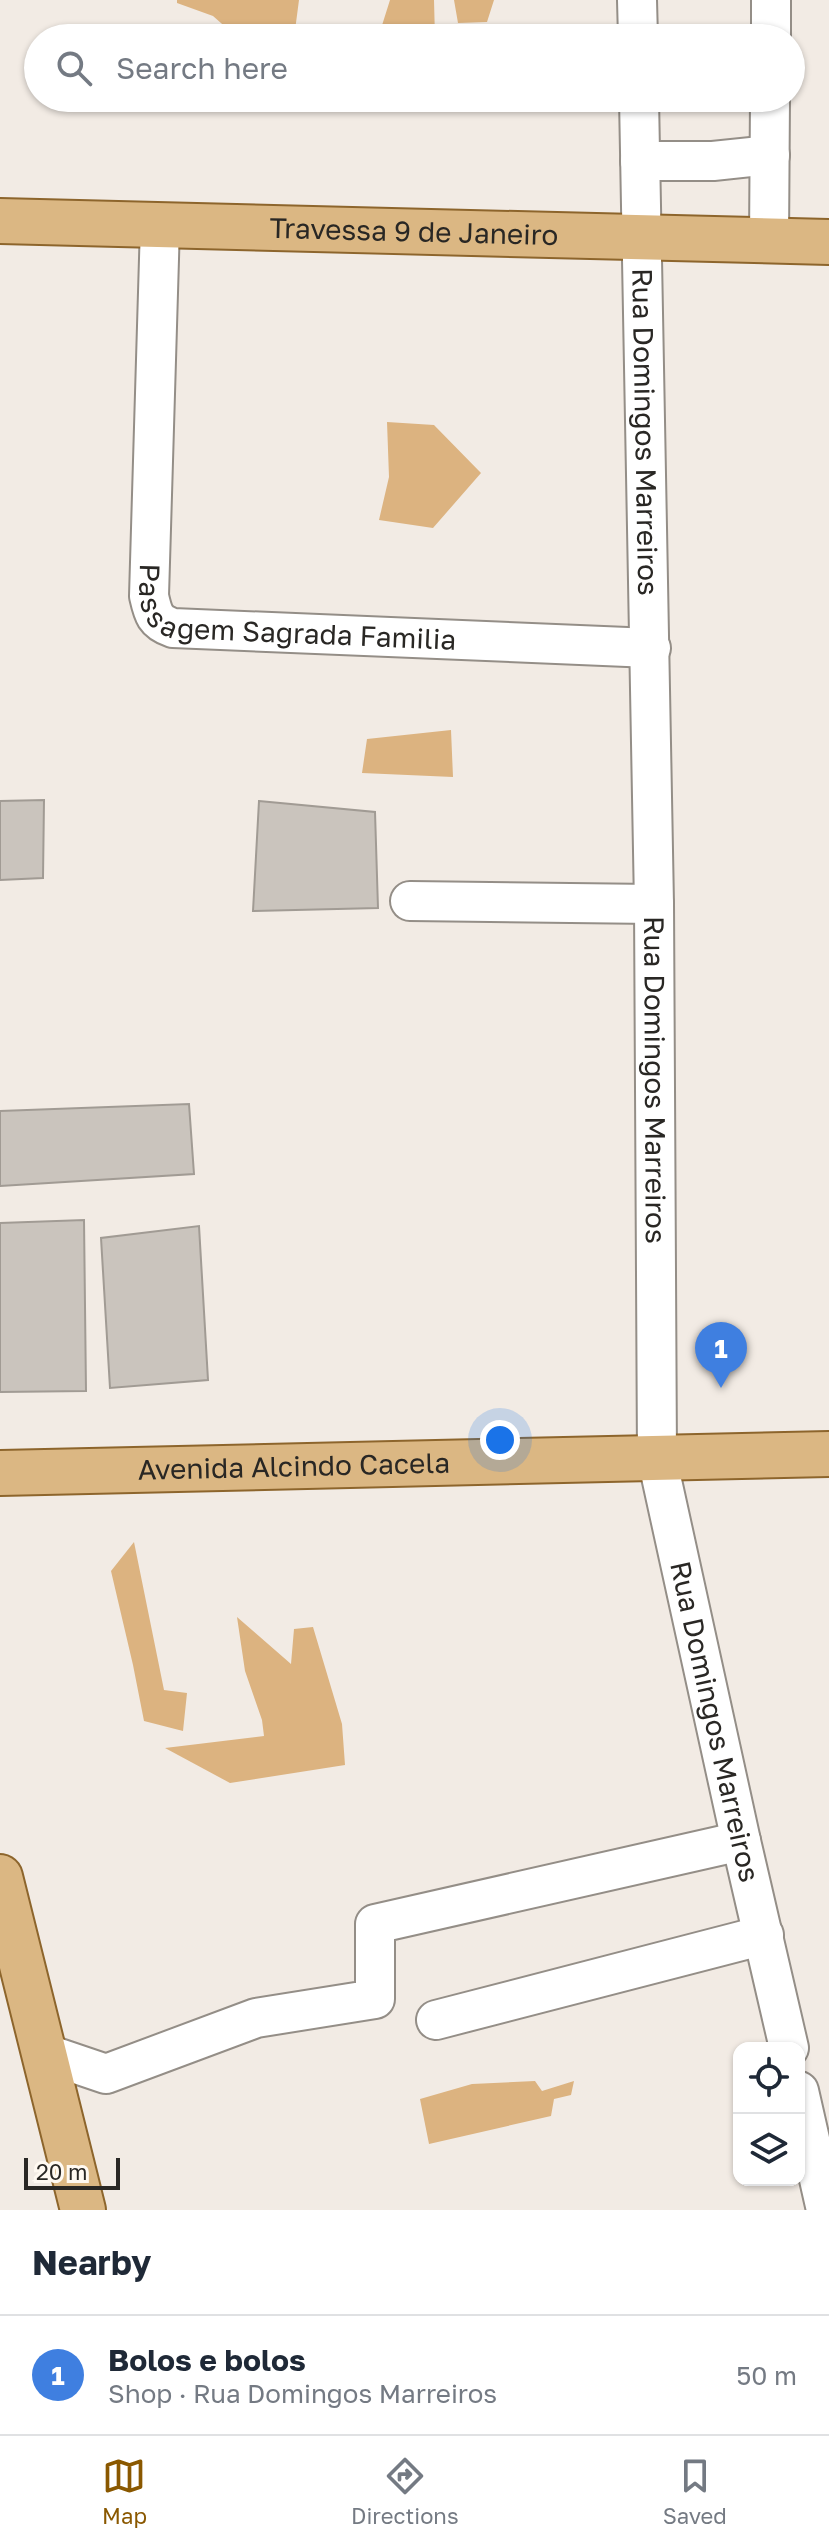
<!DOCTYPE html>
<meta charset="utf-8">
<style>
:root{--surface:#fff;--page:#f6f6f7;--text:#1f2937;--muted:#747a83;--line:#e0e1e3;--accent:#8a5800}
body{margin:0;font-family:"Golos Text",sans-serif;background:var(--page);color:var(--text)}
.controls{position:absolute;right:24px;bottom:24px;display:grid;overflow:hidden;border-radius:16px;box-shadow:0 2px 6px #0004}
.controls button{width:72px;height:72px;display:grid;place-items:center;padding:0;border:0;border-bottom:2px solid var(--line);background:var(--surface);color:var(--text);font:40px sans-serif}
.scale{position:absolute;left:24px;bottom:20px;width:96px;box-sizing:border-box;padding-left:8px;border:4px solid #292724;border-top:0;font-size:22px;line-height:28px;white-space:nowrap;color:#292724;-webkit-text-stroke:6px #fff9f1;paint-order:stroke}
.you{position:absolute;left:500px;top:1440px;width:28px;height:28px;margin:-20px;border:6px solid #fff;border-radius:50%;background:#1a73e8;box-shadow:0 0 0 12px #1a73e833}
.badge{display:grid;place-items:center;width:52px;height:52px;border-radius:50%;background:var(--accent);color:#fff;font-size:26px;font-weight:700}
.pin{position:absolute;translate:-50% -66px;filter:drop-shadow(0 2px 4px #0008)}
.pin::after{content:'';position:absolute;top:42px;width:28px;height:24px;background:inherit;clip-path:polygon(0 0,100% 0,50% 100%)}
.list{margin:0;padding:0;list-style:none}
h2{display:flex;justify-content:space-between;align-items:center;height:104px;margin:0;padding:0 32px;font-size:34px}
h2 small{font-size:26px;font-weight:400;color:var(--muted)}
.list li{display:grid;grid-template-columns:52px 1fr auto;gap:24px;align-items:center;box-sizing:border-box;height:120px;padding:0 32px;border-top:2px solid var(--line)}
.list b{display:block;font-size:30px;white-space:nowrap}
.list p{margin:0;font-size:26px;white-space:nowrap;color:var(--muted)}
.list em{font-size:26px;font-style:normal;color:var(--muted)}
.icon{flex:none;width:44px;height:44px;fill:none;stroke:currentColor;stroke-width:2;stroke-linecap:round;stroke-linejoin:round}
.map{position:relative;flex:none;width:829px;height:2210px;overflow:hidden}
.search{position:absolute;background:var(--surface);box-shadow:0 2px 6px #0004;left:24px;right:24px;top:24px;height:88px;display:flex;align-items:center;gap:20px;box-sizing:border-box;padding:0 28px;border-radius:44px;color:var(--muted);font-size:30px}
.sheet{height:224px;background:var(--surface)}
nav{display:flex;justify-content:space-around;align-items:center;box-sizing:border-box;height:112px;border-top:2px solid var(--line);background:var(--surface);font-size:22px;color:var(--muted)}
nav a{display:grid;justify-items:center;gap:4px}
nav .on{color:var(--accent)}
.map>svg:first-child{display:block}
.forest{fill:#dcb380}
.building{fill:#cac4bd;stroke:#a19b94;stroke-width:2}
.lines{fill:none;stroke-linecap:round;stroke-linejoin:round}
.minor-casing{stroke:#948e87;stroke-width:42}
.major-casing{stroke:#8d652c;stroke-width:48}
.minor{stroke:#fff;stroke-width:38}
.major{stroke:#dbb783;stroke-width:44}
.labels{text-anchor:middle;stroke-width:8;stroke-linejoin:round;paint-order:stroke}
.street-label{font-size:28px;fill:#292724;stroke:#fff9f1}
</style>
<div class="map">
<svg width="829" height="2210" viewBox="0 0 829 2210">
<rect width="100%" height="100%" fill="#f2ebe4"/>
<path class="forest" d="M177,0h122l-5,38h-56l-25,-22 -36,-13z
M390,0h44l1,38h-57z
M454,0h40l-7,22 -29,1z
M387,422l47,3 47,48 -48,55 -54,-8 10,-43z
M451,730l2,47 -91,-4 5,-34z
M134,1542l30,148 23,3 -4,38 -39,-10 -11,-56 -22,-94z
M237,1617l54,47 3,-35 19,-2 29,97 3,41 -115,18 -65,-35 99,-12 -2,-16 -17,-49z
M535,2081l7,10 32,-10 -3,14 -17,4 -3,17 -122,28 -9,-45 52,-15z"/>
<path class="building" d="M44,800l-1,78 -43,2v-79z
M259,801l116,11 3,96 -125,3z
M189,1104l5,70 -194,12v-75z
M84,1220l2,171 -86,1v-169z
M199,1226l9,154 -98,8 -9,-150z"/>
<g class="lines">
<g class="minor-casing">
<g id="minor">
<path d="M637,0l1,38"/>
<path d="M771,38v-38"/>
<path id="s1" d="M639,98l15,806 3,554 84,383 48,207"/>
<path d="M640,161h73l57,-6"/>
<path id="s2" d="M160,225l-11,371c4,18 6,26 24,32l478,20"/>
<path d="M769,241l1,-143"/>
<path d="M410,901l244,3"/>
<path d="M436,2020l328,-85"/>
<path d="M44,2053l62,21 150,-56 119,-19v-75l366,-83"/>
<path d="M799,2091l27,119"/>
</g>
</g>
<g class="major-casing">
<g id="major">
<path id="s3" d="M0,221l829,21"/>
<path id="s4" d="M0,1473l829,-19"/>
<path d="M0,1877l83,333"/>
</g>
</g>
<use href="#minor" class="minor"/>
<use href="#major" class="major"/>
</g>
<g class="labels">
<g class="street-label">
<text dy="10" stroke="none"><textPath href="#s3" startOffset="414">Travessa 9 de Janeiro</textPath></text>
<text dy="10" stroke="none"><textPath href="#s1" startOffset="334">Rua Domingos Marreiros</textPath></text>
<text dy="10" stroke="none"><textPath href="#s2" startOffset="518">Passagem Sagrada Familia</textPath></text>
<text dy="10" stroke="none"><textPath href="#s1" startOffset="982">Rua Domingos Marreiros</textPath></text>
<text dy="10" stroke="none"><textPath href="#s4" startOffset="294">Avenida Alcindo Cacela</textPath></text>
<text dy="10" stroke="none"><textPath href="#s1" startOffset="1630">Rua Domingos Marreiros</textPath></text>
</g>
</g>
</svg>
<div class="controls">
<button><svg class="icon" aria-label="locate" viewBox="0 0 24 24"><circle cx="12" cy="12" r="6"/><path d="M12 2v4M12 18v4M2 12h4M18 12h4"/></svg></button>
<button><svg class="icon" aria-label="layers" viewBox="0 0 24 24"><path d="M12 4l9 5-9 5-9-5zM3 14l9 5 9-5"/></svg></button>
</div>
<div class="scale">20 m</div>
<div class="you"></div>
<div class="pin badge" style="left:721px;top:1388px;background:#3f7fe0">1</div>
<div class="search"><svg class="icon" aria-label="search" viewBox="0 0 24 24"><circle cx="10" cy="10" r="6"/><path d="M15 15l6 6"/></svg>Search here</div>
</div>
<section class="sheet">
<h2>Nearby<small></small></h2>
<ul class="list">
<li><span class="badge" style="background:#3f7fe0">1</span><div><b>Bolos e bolos</b><p>Shop · Rua Domingos Marreiros</p></div><em>50 m</em></li>
</ul>
</section>
<nav>
<a class="on"><svg class="icon" aria-label="map" viewBox="0 0 24 24"><path d="M3 6l6-2 6 2 6-2v14l-6 2-6-2-6 2zM9 4v14M15 6v14"/></svg>Map</a>
<a><svg class="icon" aria-label="directions" viewBox="0 0 24 24"><path d="M12 3l9 9-9 9-9-9zM9 14v-3h6M13 9l2 2-2 2"/></svg>Directions</a>
<a><svg class="icon" aria-label="saved" viewBox="0 0 24 24"><path d="M7 4h10v16l-5-4-5 4z"/></svg>Saved</a>
</nav>
